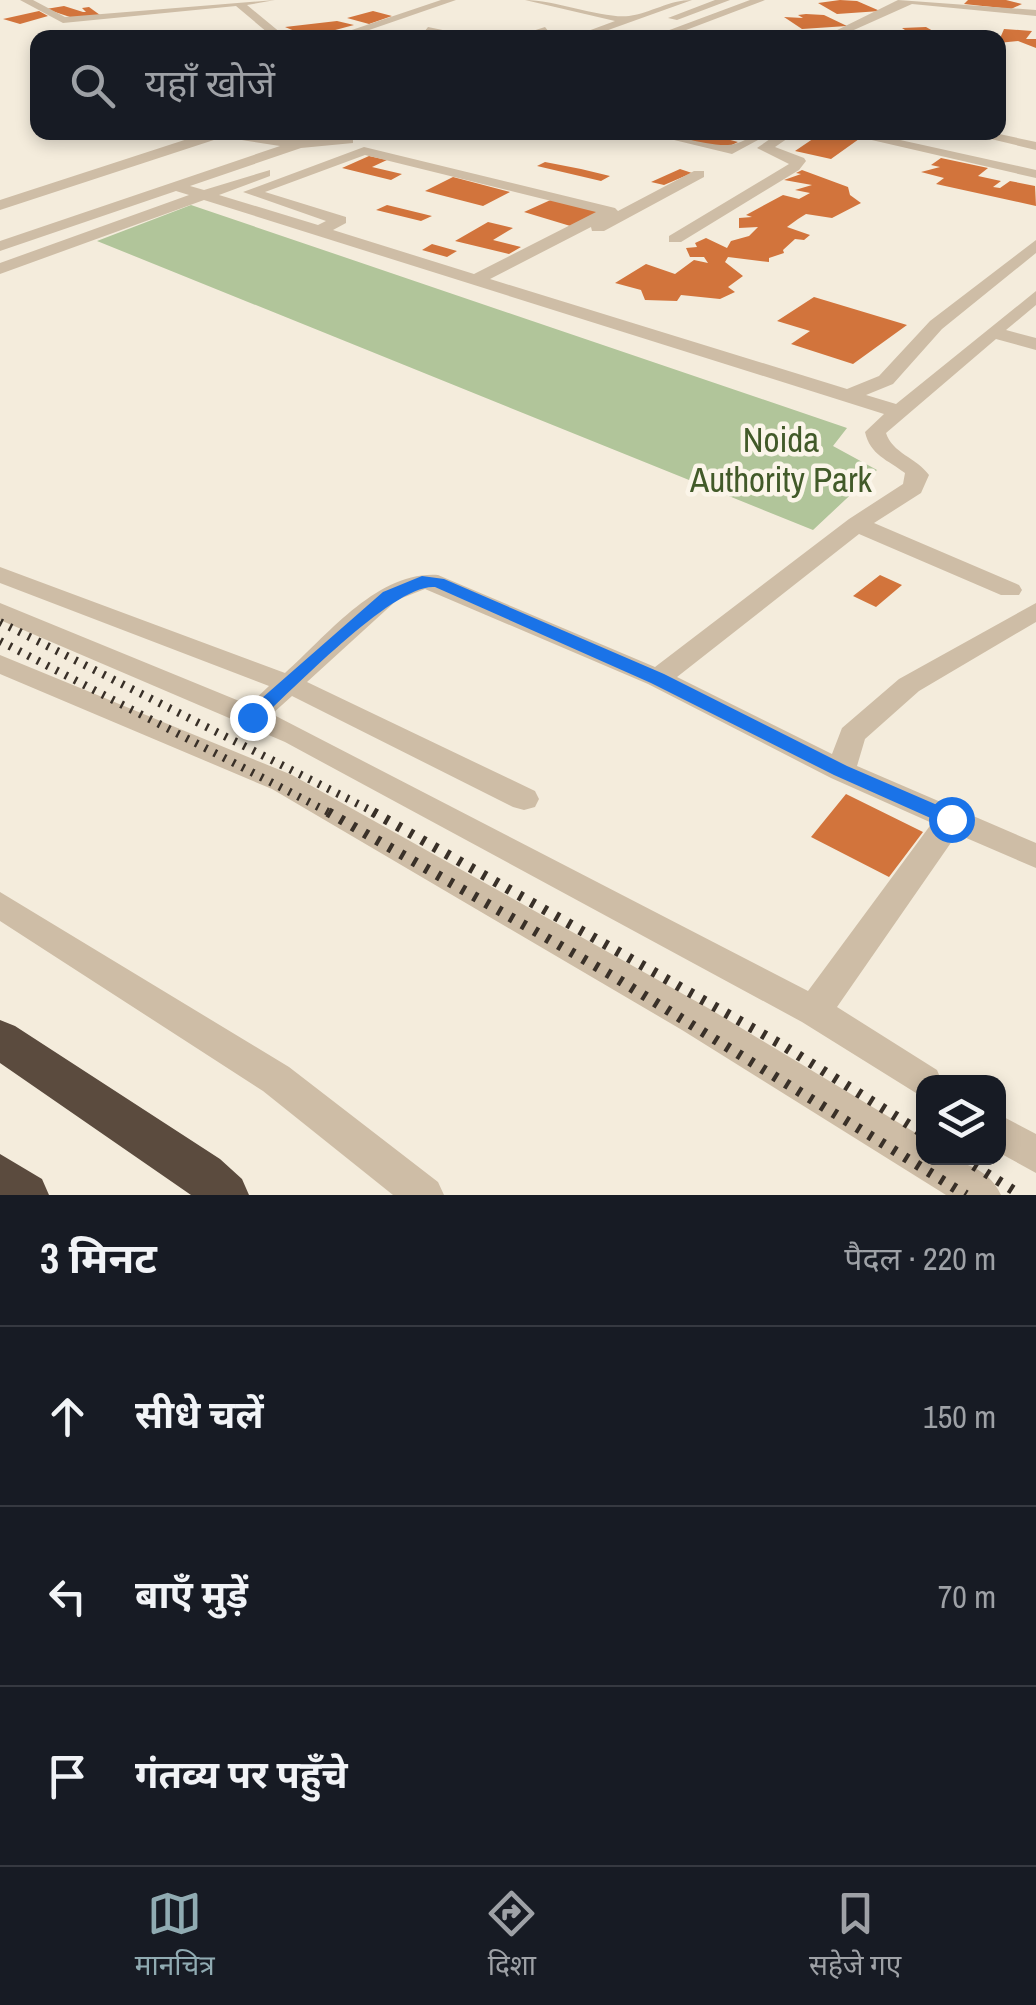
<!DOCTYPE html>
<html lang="hi">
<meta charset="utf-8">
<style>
:root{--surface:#171b24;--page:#242831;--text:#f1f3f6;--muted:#9ea1a6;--line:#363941;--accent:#90abb2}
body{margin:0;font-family:"Archivo Narrow","Noto Sans Devanagari",sans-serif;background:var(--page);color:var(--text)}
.controls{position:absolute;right:30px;bottom:30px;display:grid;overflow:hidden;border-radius:20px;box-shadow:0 5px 15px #0003}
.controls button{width:90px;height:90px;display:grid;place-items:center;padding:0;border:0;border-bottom:2px solid var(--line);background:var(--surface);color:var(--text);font:50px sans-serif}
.stop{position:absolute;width:30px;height:30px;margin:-22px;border:8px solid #1a73e8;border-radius:50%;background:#fff}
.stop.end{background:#1a73e8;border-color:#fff;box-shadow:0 2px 10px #0008}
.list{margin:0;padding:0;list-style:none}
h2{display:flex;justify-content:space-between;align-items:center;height:130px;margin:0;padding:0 40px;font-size:42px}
h2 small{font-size:32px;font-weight:400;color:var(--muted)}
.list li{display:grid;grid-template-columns:65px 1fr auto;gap:30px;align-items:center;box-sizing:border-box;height:180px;padding:0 40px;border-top:2px solid var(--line)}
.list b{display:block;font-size:38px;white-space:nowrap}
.list em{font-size:32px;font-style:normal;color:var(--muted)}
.icon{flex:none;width:55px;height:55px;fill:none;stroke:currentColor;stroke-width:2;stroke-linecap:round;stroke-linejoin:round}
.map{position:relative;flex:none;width:1036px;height:1195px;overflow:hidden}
.search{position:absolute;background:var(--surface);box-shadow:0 5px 15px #0003;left:30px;right:30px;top:30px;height:110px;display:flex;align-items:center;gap:25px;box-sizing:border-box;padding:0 35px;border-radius:20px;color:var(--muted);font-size:38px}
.sheet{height:670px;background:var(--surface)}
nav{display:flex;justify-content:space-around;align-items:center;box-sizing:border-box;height:140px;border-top:2px solid var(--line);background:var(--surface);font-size:28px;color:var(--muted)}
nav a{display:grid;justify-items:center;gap:5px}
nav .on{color:var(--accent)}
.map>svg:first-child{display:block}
.green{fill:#b1c59a}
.building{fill:#d2743c}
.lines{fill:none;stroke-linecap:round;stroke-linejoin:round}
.minor{fill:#cebda6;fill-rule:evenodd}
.highway{fill:#5b4b3e;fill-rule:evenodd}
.rail-far1{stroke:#393028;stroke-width:8;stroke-dasharray:2.5 8;stroke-linecap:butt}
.rail{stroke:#393028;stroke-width:10;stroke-dasharray:4 10;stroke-linecap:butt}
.route{fill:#1a73e8}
.labels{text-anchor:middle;stroke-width:9;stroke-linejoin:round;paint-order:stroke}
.park-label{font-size:35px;fill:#425a29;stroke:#fbf5e9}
</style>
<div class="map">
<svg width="1036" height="1195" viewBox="0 0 1036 1195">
<rect width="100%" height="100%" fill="#f4ecdc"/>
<path class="green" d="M191,205l656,223 -14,18 44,24 -64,60 -716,-289z"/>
<path class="building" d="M840,0l17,1 23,10 -43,3 -19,-11z
M968,0h38l16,4 -11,5 -47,-5z
M64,6l19,6h3l-4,-4 7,-1 11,8 -27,3 -27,-9z
M39,11l9,5 -28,8 -17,-5z
M373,11l19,5 -23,8 -22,-6z
M806,14l18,1 23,11 -45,3 -18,-12 19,1 -5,-3z
M337,21l17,4 -45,12 -24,-10z
M926,27l14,8 27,-1 3,4h-53l-15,-10z
M1004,29l28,2 -6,8h10v9l-18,-7 -20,2z
M756,30h31l8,8h-48l-6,-5 20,1z
M693,132h7l38,10 -15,7 -42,-11z
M823,132l36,7 -28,20 -36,-8z
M369,156l18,4 -15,7 30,7 -11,6 -49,-12z
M941,158l47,10 -10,8 23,5 -8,6 7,1 10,-7 25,5 1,20 -100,-22 8,-6 -23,-6 19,-5 -9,-2z
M545,162l36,7 29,7 -9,5 -64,-15z
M680,169l12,4 -28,12 -13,-3z
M802,170l46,17 2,8 11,8 -29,15 -26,-4 -8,5 -11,8 23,8 -6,5 -9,-1 -12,11 1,3 -15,5v4l-41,-5 -3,5 18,14 -15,11 7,5 -15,7 -39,-4 -4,6 -32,-1 -4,-10 -26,-7 31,-19 29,10 19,-14 14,3 -4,-6h-14l-4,-9 11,-1 -2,-4 11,-5 21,10 4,-7 18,-5 9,-9 -19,1v-10l13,-1 -6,-2 37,-20 16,4 11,-6 -15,-3 17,-5 -28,-5 17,-6 -5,-1z
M453,177l57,15 -27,14 -58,-15z
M555,198l52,14 -30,16 -53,-16z
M387,205l45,11 -11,5 -45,-11z
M488,222l25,6 -20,12 28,7 -12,7 -54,-13z
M432,244l25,7 -10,6 -25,-7z
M814,297l93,28 -54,39 -62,-20 19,-13 -33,-10z
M880,575l22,10 -26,22 -23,-11z
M846,794l77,38 -34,45 -78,-40z"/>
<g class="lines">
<path class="minor" d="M20,0h13l32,17 210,-17 -28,5 40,33h-13l-38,-32 -173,17z
M441,0h15l-110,38h-18z
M525,0c31,0 78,19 104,16 22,-3 40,-16 63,-16l-106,38h-17l46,-17z
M715,0h15l-53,20 -9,-2z
M750,0h15l-100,38h-17z
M898,0l138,10v6l-124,-12 -76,34h-15z
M428,27l39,8 5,3 -48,-6z
M545,27l4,5 -33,6 1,-2z
M209,132h39l48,8 57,-3v6l-52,5 -111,38 14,4 66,-20v6l-51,19 99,30 8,-4 -83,-29 121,-45 251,61 3,3 76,-40h10v6l-100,54h-12l-1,-4 -101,52 357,110 32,-13 51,-55 106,-81v13l-94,76 -49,55 -27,11 30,9 140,-113v14l-30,25 30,8v12l-40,-11 -110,94c6,20 31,25 43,42l-8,18 -47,30 145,62 3,5 -3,5h-18l-142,-61 -182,143 155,77 10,-26 57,-49 137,-76v19l-117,69 -54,48 -8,27 179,77v25l-79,-34 -120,173 100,63 5,12h-18v16l-122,-76 -517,-280 -285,-122v-17l249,102 20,-19 -269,-103v-16l285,106c42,-37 92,-102 153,-98l217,92 194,-148 54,-35 2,-11c-17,-13 -35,-18 -40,-41l19,-18 -680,-214 -204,74v-11l189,-68 -13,-4 -176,60v-10l280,-95 -57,-9 -223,73v-10zM365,155l231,57 -122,62 -141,-44 13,-7v-6l-81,-25zM425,589l223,95 183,94 101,45 -124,168 -536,-277 20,-18 221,111 11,3 11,-3 4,-8 -4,-8 -228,-109 90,-82z
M641,132c29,0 62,14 87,13 15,-1 26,-13 45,-13l-41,22z
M780,132h17l-22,15 29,11 2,3 -7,9 -118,72h-12v-6l120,-72 -32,-16z
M837,132h27l172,38v8z
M962,132h28l46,10v8z
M0,655l292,120 416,233 216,130v20c29,0 64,7 77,37h-55l-264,-165 -410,-241 -272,-115z
M0,892l289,175 149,115 6,13h-51l-130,-104 -263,-170z
M998,1114l38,20v39l-38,-21z"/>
<path class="highway" d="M0,1020l15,6 205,133 22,20 7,16h-58l-191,-132z
M0,1154l42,25 7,16h-49z"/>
<path class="rail-far1" d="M0,622l378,192
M0,641l332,173"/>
<path class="rail" d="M328,812l283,163 355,220
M373,812l409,233 142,89
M962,1158l59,37"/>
</g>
<path class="route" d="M422,576l22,3 220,95 183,92 111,48 3,5 -3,5h-14l-110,-49 -183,-92 -216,-96c-41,-4 -143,104 -177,134h-13v-8l138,-121z"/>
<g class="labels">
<g class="park-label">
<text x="781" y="452">Noida<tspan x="781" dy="40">Authority Park</tspan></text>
</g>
</g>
</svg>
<div class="controls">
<button><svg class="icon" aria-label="layers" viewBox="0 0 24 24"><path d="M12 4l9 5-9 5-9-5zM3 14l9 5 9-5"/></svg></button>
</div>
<div class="stop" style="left:951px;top:819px"></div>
<div class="stop end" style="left:252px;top:717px"></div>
<div class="search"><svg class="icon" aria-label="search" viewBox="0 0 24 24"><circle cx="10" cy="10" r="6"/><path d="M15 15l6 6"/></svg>यहाँ खोजें</div>
</div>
<section class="sheet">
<h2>3 मिनट<small>पैदल · 220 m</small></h2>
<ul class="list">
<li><svg class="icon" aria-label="ahead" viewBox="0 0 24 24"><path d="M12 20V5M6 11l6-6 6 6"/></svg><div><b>सीधे चलें</b></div><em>150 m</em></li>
<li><svg class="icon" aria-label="left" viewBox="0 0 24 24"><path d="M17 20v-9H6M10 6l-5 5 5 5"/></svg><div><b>बाएँ मुड़ें</b></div><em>70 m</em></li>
<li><svg class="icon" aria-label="arrive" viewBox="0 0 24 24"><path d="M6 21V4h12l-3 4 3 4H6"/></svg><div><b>गंतव्य पर पहुँचे</b></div></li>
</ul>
</section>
<nav>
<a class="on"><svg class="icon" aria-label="map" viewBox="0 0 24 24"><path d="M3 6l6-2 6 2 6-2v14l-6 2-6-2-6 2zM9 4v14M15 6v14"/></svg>मानचित्र</a>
<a><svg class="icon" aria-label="directions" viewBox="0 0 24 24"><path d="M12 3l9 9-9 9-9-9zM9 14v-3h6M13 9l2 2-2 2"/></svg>दिशा</a>
<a><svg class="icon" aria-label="saved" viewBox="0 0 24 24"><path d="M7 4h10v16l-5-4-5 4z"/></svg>सहेजे गए</a>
</nav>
